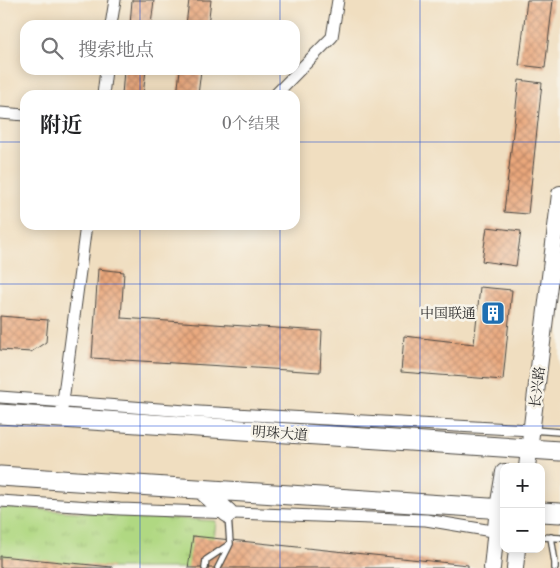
<!DOCTYPE html>
<html lang="zh">
<meta charset="utf-8">
<style>
:root{--surface:#fff;--page:#f6f6f6;--text:#202124;--muted:#757577;--line:#e0e0e0}
body{margin:0;font-family:"Libre Caslon Text","Noto Serif SC",serif;background:var(--page);color:var(--text)}
.controls{position:absolute;right:15px;bottom:15px;display:grid;overflow:hidden;border-radius:10px;box-shadow:0 2px 12px #0003}
.controls button{width:45px;height:45px;display:grid;place-items:center;padding:0;border:0;border-bottom:1px solid var(--line);background:var(--surface);color:var(--text);font:25px sans-serif}
.list{margin:0;padding:0;list-style:none}
h2{display:flex;justify-content:space-between;align-items:center;height:65px;margin:0;padding:0 20px;font-size:21px}
h2 small{font-size:16px;font-weight:400;color:var(--muted)}
.icon{flex:none;width:28px;height:28px;fill:none;stroke:currentColor;stroke-width:2;stroke-linecap:round;stroke-linejoin:round}
.map{position:relative;flex:none;width:560px;height:568px;overflow:hidden}
.search{position:absolute;background:var(--surface);box-shadow:0 2px 12px #0003;left:20px;top:20px;width:280px;height:55px;display:flex;align-items:center;gap:12px;box-sizing:border-box;padding:0 18px;border-radius:15px;color:var(--muted);font-size:19px}
.panel{position:absolute;background:var(--surface);box-shadow:0 2px 12px #0003;left:20px;top:90px;width:280px;height:140px;border-radius:15px}
.map>svg:first-child{display:block}
.grass{fill:url(#grass-tufts);stroke:#6e8256}
.building{fill:url(#building-cross-hatch)}
.lines{fill:none;stroke-linecap:round;stroke-linejoin:round}
.lane-casing{stroke:#494641;stroke-width:8}
.street-casing{stroke:#494641;stroke-width:13}
.secondary-casing{stroke:#494641;stroke-width:18}
.primary-casing{stroke:#494641;stroke-width:21}
.lane{stroke:#fff;stroke-width:5.5}
.street{stroke:#fff;stroke-width:11}
.secondary{stroke:#fff;stroke-width:16}
.primary{stroke:#fff;stroke-width:19}
.grid{fill:none;stroke:#1d4ed8;stroke-width:1;stroke-opacity:0.55}
.labels{text-anchor:middle;stroke-width:5;stroke-linejoin:round;paint-order:stroke}
.poi-label{font-size:14px;fill:#2b2b2b;stroke:#f7f3e8;text-anchor:end}
.street-label{font-size:14px;fill:#2b2b2b;stroke:#f7f3e8}
</style>
<div class="map">
<svg width="560" height="568" viewBox="0 0 560 568">
<defs>
<pattern id="grass-tufts" width="24" height="20" patternUnits="userSpaceOnUse" patternTransform="scale(1.25)"><rect width="24" height="20" fill="#b0d882"/><path d="M3 7l-1-3M5 7V3M7 7l1-3M15 17l-1-3M17 17v-4M19 17l1-3" fill="none" stroke="#98ba70"/></pattern>
<pattern id="building-cross-hatch" width="8" height="8" patternUnits="userSpaceOnUse" patternTransform="scale(1.25)"><rect width="8" height="8" fill="#eaa77c"/><path d="M0 0l8 8M0 8l8-8" fill="none" stroke="#be8866"/></pattern>
</defs>
<rect width="100%" height="100%" fill="#f7f3e8"/>
<filter id="ink" filterUnits="userSpaceOnUse"><feTurbulence type="fractalNoise" baseFrequency=".02" numOctaves="2"/><feDisplacementMap in="SourceGraphic" scale="10" xChannelSelector="R" yChannelSelector="G"/><feConvolveMatrix kernelMatrix="1 2 1 2 8 2 1 2 1" color-interpolation-filters="sRGB"/></filter>
<filter id="wash" filterUnits="userSpaceOnUse"><feTurbulence type="fractalNoise" baseFrequency=".0096" numOctaves="4" result="noise"/><feDisplacementMap in="SourceGraphic" scale="20" xChannelSelector="R" yChannelSelector="G"/><feGaussianBlur stdDeviation="1.12" result="paint"/><feColorMatrix in="noise" values="0 0 0 0 0 0 0 0 0 0 0 0 0 0 0 0 0 1.4 0 .05"/><feComposite in="paint" operator="in"/></filter>
<g filter="url(#wash)">
<rect width="100%" height="100%" fill="#f0dec0"/>
<path class="grass" d="M0,507l216,14 -5,47h-211z"/>
<g id="blocks">
<path class="building" d="M132,0h22l-3,25h-21z
M189,0h22l-3,25h-22z
M527,0h26l-8,68 -26,-3z
M124,70h22l-3,25h-21z
M180,70h21l-3,25h-21z
M519,80l23,3 -14,131 -24,-2z
M487,227l34,4 -5,35 -34,-5z
M98,269l26,3 -3,46 201,13 -2,41 -228,-14z
M480,287l32,3 -9,90 -102,-8 3,-36 70,8z
M0,316l48,4 -2,22 -15,10 -31,-2z
M193,536l275,29v3h-280z
M0,556l112,11v1h-112z"/>
</g>
</g>
<g filter="url(#ink)">
<use href="#blocks" fill-opacity="0" stroke="#494641" stroke-width="1"/>
<g class="lines">
<g class="lane-casing">
<path id="lane" d="M532,430l28,2
M541,537l19,1
M551,537l4,26v5
M205,568l1,-8 24,-16 -2,-29
M218,568l11,-22"/>
</g>
<g class="street-casing">
<path id="street" d="M111,25l4,-25
M103,95l3,-25
M275,95l57,-58 6,-37
M0,113l25,2
M0,397l199,15 332,18
M62,409l24,-184
M0,501l120,8 306,11 78,13"/>
</g>
<g class="secondary-casing">
<path id="secondary" d="M527,467l33,-273
M492,568l6,-60 6,-36
M515,568l2,-19"/>
</g>
<g class="primary-casing">
<path id="primary" d="M0,414l560,37
M0,476l504,33
M202,490l26,23
M541,512l19,1"/>
</g>
<use href="#lane" class="lane"/>
<use href="#street" class="street"/>
<use href="#secondary" class="secondary"/>
<use href="#primary" class="primary"/>
</g>
</g>
<path class="grid" d="M140,0v25M280,0v25M420,0v568M140,70v25M280,70v25M0,142h25M295,142h265M140,225v343M280,225v343M0,284h560M0,426h560"/>
<defs>
<g id="building-square" transform="scale(1.25)"><rect x="-9" y="-9" width="18" height="18" rx="4" fill="#1f6fb2" stroke="#f7f3e8"/><path d="M-4-6H4V6H1V3H-1V6H-4ZM-2.5-4.3h1.7v1.8h-1.7ZM.8-4.3h1.7v1.8H.8ZM-2.5-1h1.7V.8h-1.7ZM.8-1h1.7V.8H.8Z" fill="#fff"/></g>
</defs>
<g fill-rule="evenodd">
<use href="#building-square" x="493" y="313"/>
</g>
<g class="labels">
<g class="poi-label">
<text x="476" y="318">中国联通</text>
</g>
<g class="street-label">
<text transform="translate(537 387) rotate(-83)" y="5">长兴路</text>
<text transform="translate(280 433) rotate(4)" y="5">明珠大道</text>
</g>
</g>
</svg>
<div class="controls">
<button>+</button>
<button>−</button>
</div>
<div class="search"><svg class="icon" aria-label="search" viewBox="0 0 24 24"><circle cx="10" cy="10" r="6"/><path d="M15 15l6 6"/></svg>搜索地点</div>
<section class="panel">
<h2>附近<small>0个结果</small></h2>
<ul class="list">
</ul>
</section>
</div>
